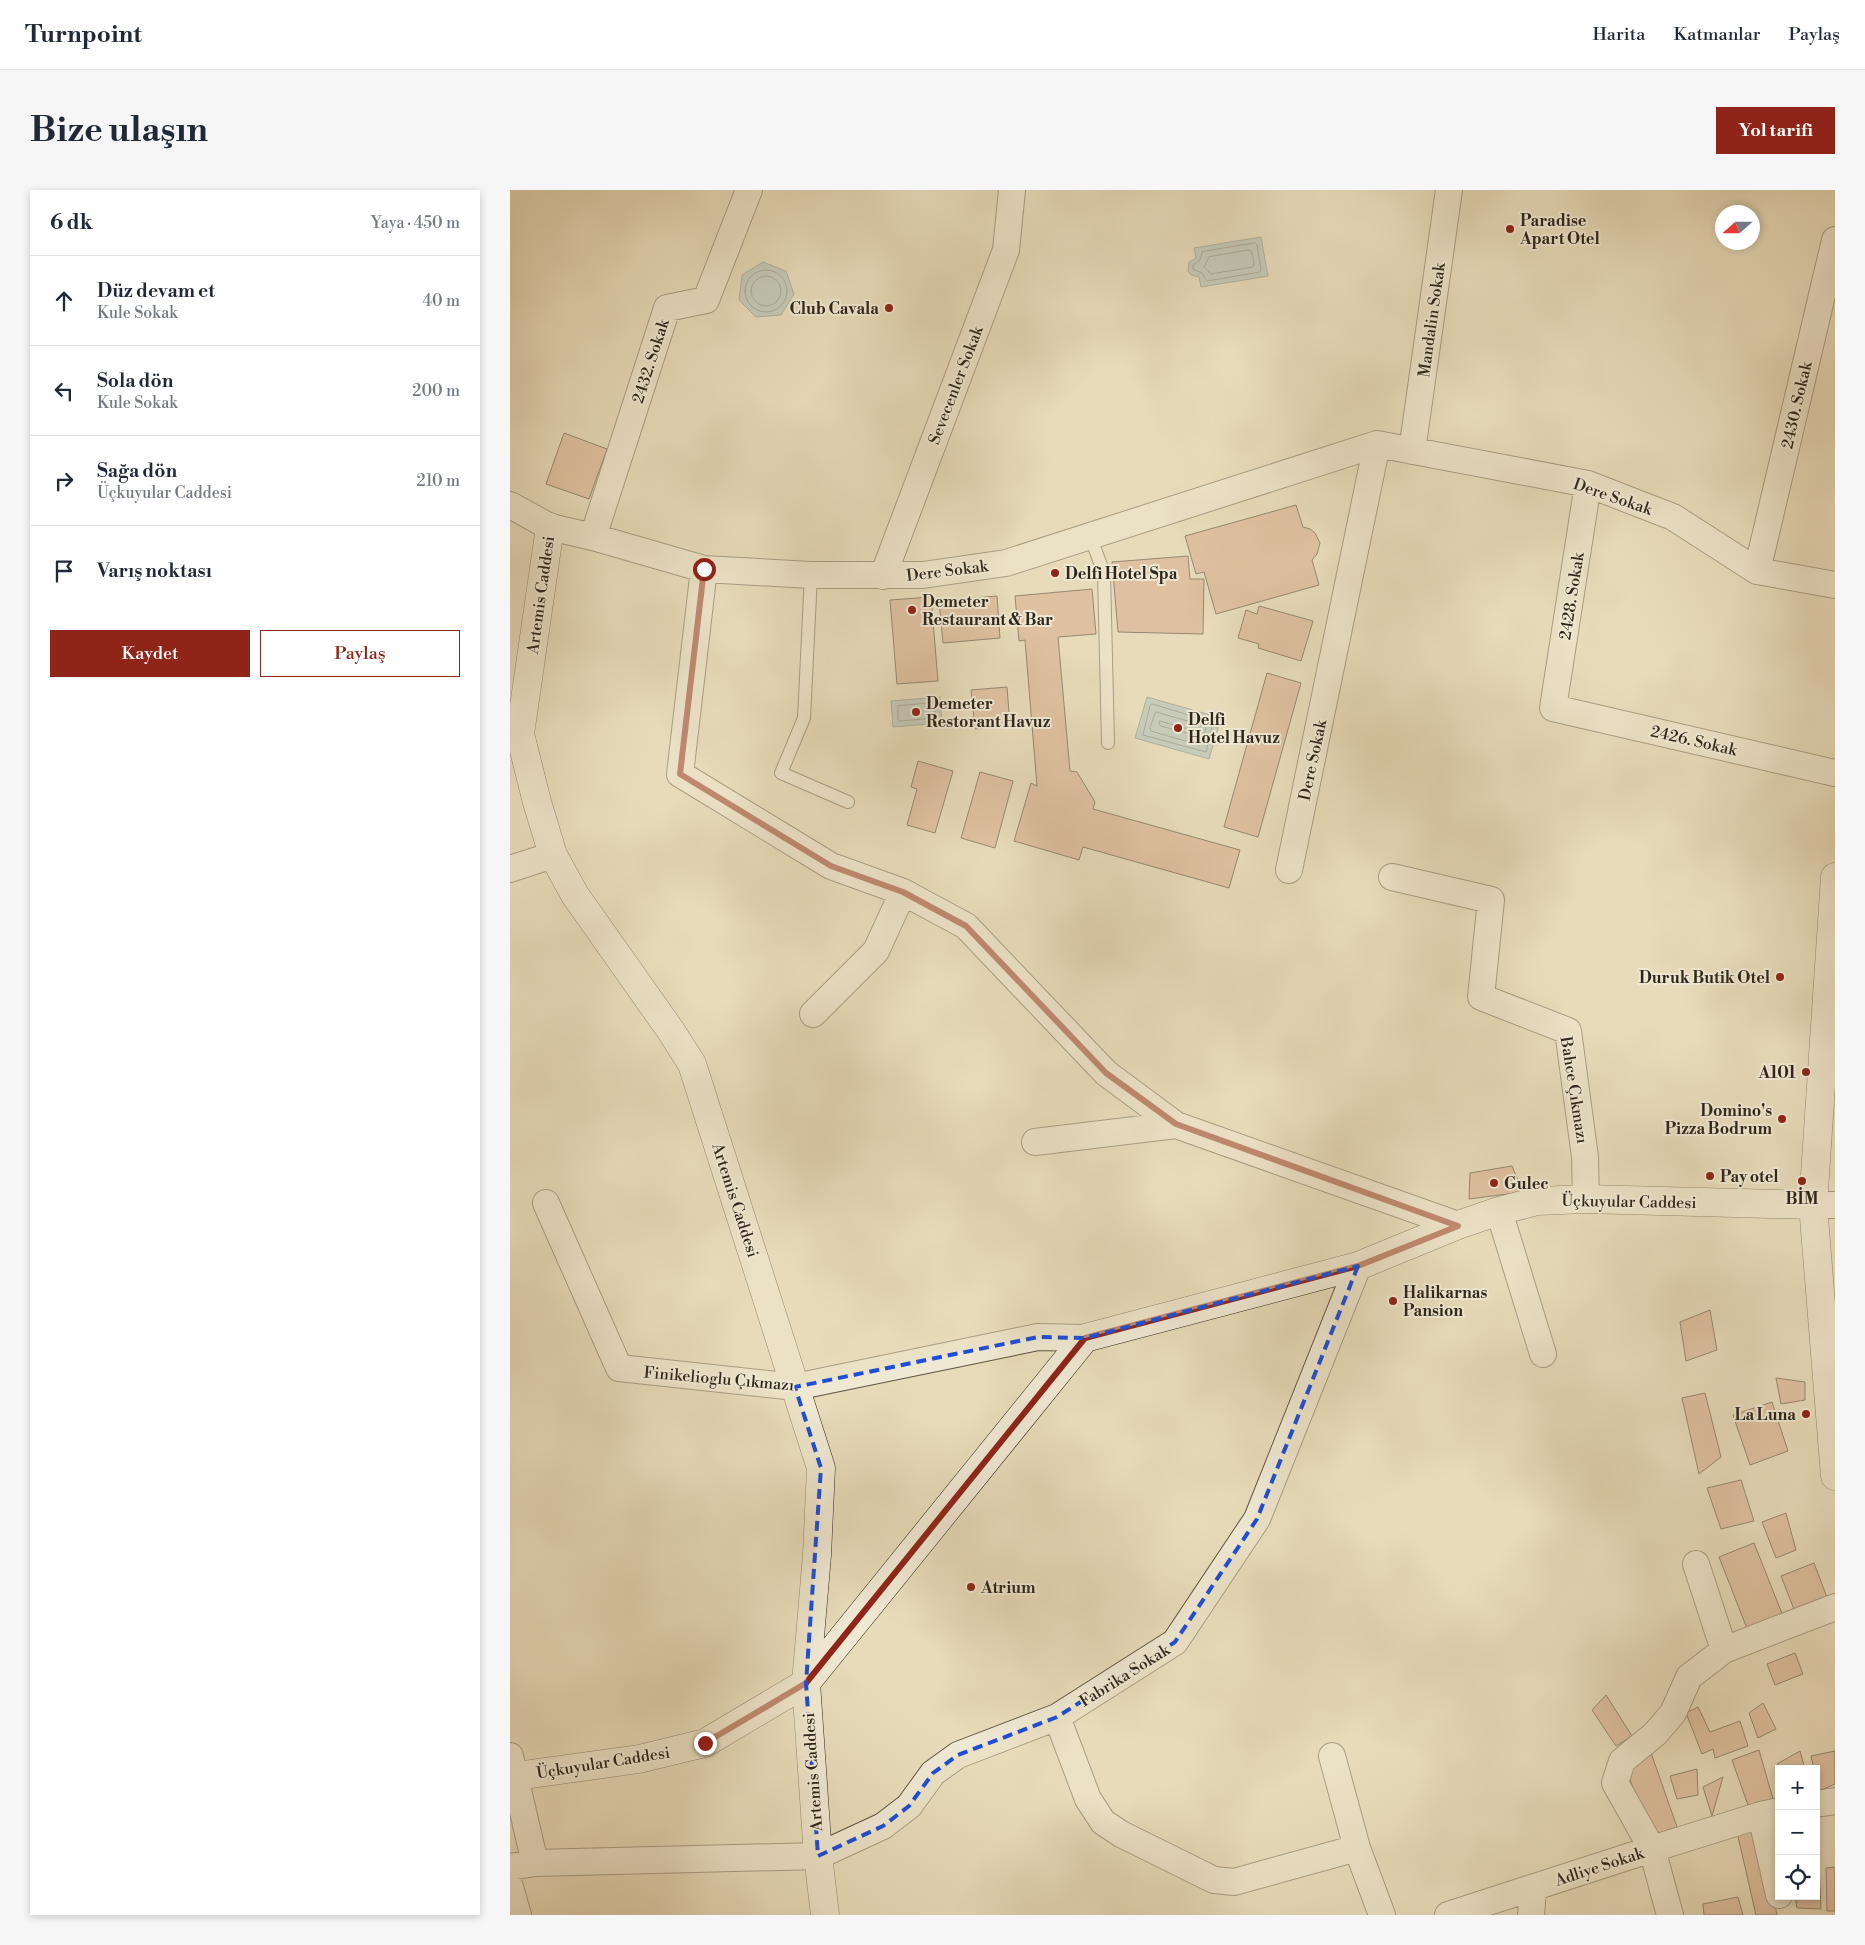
<!DOCTYPE html>
<html lang="tr">
<meta charset="utf-8">
<style>
:root{--surface:#fff;--page:#f6f6f7;--text:#1f2937;--muted:#747a83;--line:#e0e1e3;--accent:#8f2418}
body{margin:0;font-family:"Libre Bodoni",serif;background:var(--page);color:var(--text)}
.controls{position:absolute;right:15px;bottom:15px;display:grid;overflow:hidden;border-radius:0px;box-shadow:0 2px 8px #0003}
.controls button{width:45px;height:45px;display:grid;place-items:center;padding:0;border:0;border-bottom:1px solid var(--line);background:var(--surface);color:var(--text);font:25px sans-serif}
.compass{position:absolute;left:1205px;top:15px;width:45px;height:45px;border-radius:50%;background:var(--surface);box-shadow:0 2px 8px #0003;rotate:249deg}
.stop{position:absolute;width:15px;height:15px;margin:-11px;border:4px solid #8f2418;border-radius:50%;background:#fff}
.stop.end{background:#8f2418;border-color:#fff;box-shadow:0 1px 5px #0008}
.list{margin:0;padding:0;list-style:none}
h2{display:flex;justify-content:space-between;align-items:center;height:65px;margin:0;padding:0 20px;font-size:21px}
h2 small{font-size:16px;font-weight:400;color:var(--muted)}
.list li{display:grid;grid-template-columns:32px 1fr auto;gap:15px;align-items:center;box-sizing:border-box;height:90px;padding:0 20px;border-top:1px solid var(--line)}
.list b{display:block;font-size:19px;white-space:nowrap}
.list p{margin:0;font-size:16px;white-space:nowrap;color:var(--muted)}
.list em{font-size:16px;font-style:normal;color:var(--muted)}
.actions{display:flex;gap:10px;padding:15px 20px}
.actions a{flex:1;padding:11px 0;border:1px solid var(--accent);border-radius:0px;text-align:center;font-size:18px;color:var(--accent)}
.actions .main{background:var(--accent);color:#fff}
.icon{flex:none;width:28px;height:28px;fill:none;stroke:currentColor;stroke-width:2;stroke-linecap:round;stroke-linejoin:round}
.map{position:relative;flex:none;width:1325px;height:1725px;overflow:hidden;border-radius:0px}
header{display:flex;align-items:center;gap:30px;box-sizing:border-box;height:70px;padding:0 25px;background:var(--surface);border-bottom:1px solid var(--line)}
header strong{font-size:24px}
nav{display:flex;gap:28px;margin-inline-start:auto;font-size:18px}
.intro{display:flex;align-items:center;justify-content:space-between;box-sizing:border-box;height:120px;padding:0 30px}
h1{margin:0;font-size:35px}
.button{padding:12px 22px;border-radius:0px;background:var(--accent);color:#fff;font-size:18px;font-weight:700}
main{display:flex;gap:30px;padding:0 30px}
aside{flex:1;background:var(--surface);border-radius:0px;box-shadow:0 2px 8px #0003}
.map>svg:first-child{display:block}
.water{fill:#9db8bb;stroke:#717e7b}
.lines{fill:none;stroke-linecap:round;stroke-linejoin:round}
.shore{stroke:#666f6b;stroke-width:1}
.building{fill:#d4a283;stroke:#2f261b}
.lane-casing{stroke:#5d5342;stroke-width:14}
.street-casing{stroke:#5d5342;stroke-width:28}
.secondary-casing{stroke:#2f261b;stroke-width:29}
.lane{stroke:#efe8d2;stroke-width:12}
.street{stroke:#efe8d2;stroke-width:26}
.secondary{stroke:#efe8d2;stroke-width:28}
.route{stroke:#8f2418;stroke-width:6}
.marked{fill:none;stroke:#1d4ed8;stroke-width:4;stroke-dasharray:10 6;stroke-linejoin:round}
.poi-dot{fill:#8f2418;stroke:#efe8d2;stroke-width:2}
.labels{text-anchor:middle;stroke-width:4;stroke-linejoin:round;paint-order:stroke}
.poi-label{font-size:16px;font-weight:bold;fill:#2f261b;stroke:#efe8d2;text-anchor:start}
.street-label{font-size:16px;fill:#2f261b;stroke:#efe8d2}
</style>
<header>
<strong>Turnpoint</strong>
<nav><a>Harita</a><a>Katmanlar</a><a>Paylaş</a></nav>
</header>
<div class="intro"><h1>Bize ulaşın</h1><a class="button">Yol tarifi</a></div>
<main>
<aside>
<h2>6 dk<small>Yaya · 450 m</small></h2>
<ul class="list">
<li><svg class="icon" aria-label="ahead" viewBox="0 0 24 24"><path d="M12 20V5M6 11l6-6 6 6"/></svg><div><b>Düz devam et</b><p>Kule Sokak</p></div><em>40 m</em></li>
<li><svg class="icon" aria-label="left" viewBox="0 0 24 24"><path d="M17 20v-9H6M10 6l-5 5 5 5"/></svg><div><b>Sola dön</b><p>Kule Sokak</p></div><em>200 m</em></li>
<li><svg class="icon" aria-label="right" viewBox="0 0 24 24"><path d="M7 20v-9h11M14 6l5 5-5 5"/></svg><div><b>Sağa dön</b><p>Üçkuyular Caddesi</p></div><em>210 m</em></li>
<li><svg class="icon" aria-label="arrive" viewBox="0 0 24 24"><path d="M6 21V4h12l-3 4 3 4H6"/></svg><div><b>Varış noktası</b></div></li>
</ul>
<div class="actions"><a class="main">Kaydet</a><a>Paylaş</a></div>
</aside>
<div class="map">
<svg width="1325" height="1725" viewBox="0 0 1325 1725">
<rect width="100%" height="100%" fill="#e7dbb9"/>
<filter id="stains"><feTurbulence type="fractalNoise" baseFrequency=".004" numOctaves="4"/><feColorMatrix values="0 0 0 0 .2 0 0 0 0 .09 0 0 0 0 .02 0 0 0 .5 -.17"/></filter>
<radialGradient id="worn" r=".72"><stop offset=".6" stop-color="#630" stop-opacity="0"/><stop offset="1" stop-color="#630" stop-opacity=".3"/></radialGradient>
<path class="water" d="M751,47l7,39 -67,11 -2,-10 -8,-2 -3,-4 1,-9 7,-4 -2,-10z
M253,72l23,9 8,23 -13,21 -25,2 -17,-17 3,-25z
M430,507l2,26 -49,4 -2,-26z
M637,507l74,21 -12,41 -74,-21z"/>
<g class="lines">
<path class="shore" d="M745,53l2,2 4,24 -1,3 -53,9 -5,-8 -9,-4v-4l7,-5 2,-8z
M740,60c3,3 5,14 3,17l-42,7 -7,-7 5,-10z
M235 101a21 21 0 1 1 42 0a21 21 0 1 1-42 0Z
M241 101a15 15 0 1 1 30 0a15 15 0 1 1-30 0Z
M423,513l2,2v13l-35,3 -2,-1v-14z
M642,514l61,18 -7,30 -63,-17 7,-29z
M646,522l49,14 1,2 -4,16 -3,1 -48,-14 -1,-3z
M650,531l35,10 2,3 -3,1 -33,-9 -2,-2z"/>
</g>
<path class="building" d="M54,243l43,16 -18,50 -43,-15z
M786,315l7,22 7,2 5,4 5,10 -3,11 -5,6 7,25 -103,29 -12,-42 -8,2 -11,-38z
M678,366l2,23h14l-1,55 -85,-2 -6,-70z
M582,399l4,45 -38,3 12,134 7,1 18,30 -2,7 147,41 -11,38 -146,-41 -4,13 -65,-19 17,-58 6,3 -12,-146 -6,1 -4,-45z
M487,406l3,42 -57,5 -4,-42z
M421,407l7,84 -41,3 -7,-84z
M749,416l54,15 -12,40 -43,-13 1,-4 -21,-6 8,-28 11,4z
M757,483l34,10 -43,154 -34,-10z
M497,497l3,39 -35,3 -4,-39z
M408,571l35,10 -18,62 -28,-8 10,-36 -6,-2z
M470,582l33,9 -18,67 -34,-10z
M1002,976l11,26 -54,7 1,-26z
M1200,1120l7,40 -31,11 -6,-39z
M1266,1188l29,4v18l-24,4z
M1195,1203l16,64 -22,17 -17,-76z
M1262,1212l16,49 -38,14 -17,-50z
M1231,1290l13,41 -33,8 -14,-41z
M1276,1323l10,37 -20,8 -14,-36z
M1244,1353l29,73 -35,15 -29,-74z
M1304,1373l14,37 -33,12 -14,-36z
M1285,1463l8,21 -28,11 -8,-21z
M1096,1505l26,41 -16,10 -24,-36z
M1253,1513l13,26 -18,9 -9,-25z
M1188,1517l12,25 30,-11 8,25 -33,12 -2,-9 -11,5 -16,-41z
M1140,1560l27,77 -27,9 -24,-68z
M1249,1560l14,49 -24,9 -17,-48z
M1290,1561l5,18h-26v1l-2,-6z
M1325,1561v33l-16,7 -3,-22h-2l-3,-13z
M1187,1579l1,26 -21,4 -7,-23z
M1213,1587l-11,39 -9,-29z
M1248,1634l19,91h-21l-19,-83z
M1306,1676h3l2,43 -24,-1 -2,-12h21z
M1325,1677v44h-8l-1,-43z
M1228,1707l5,18h-39l-1,-11z"/>
<g class="lines">
<g class="lane-casing">
<path id="lane" d="M580,346l14,37 4,170
M301,385l-7,143 -23,55 67,29"/>
</g>
<g class="street-casing">
<path id="street" d="M902,261l37,-261
M1078,294l-35,224 282,65
M0,315l40,22 43,10 111,32 107,6h112l83,-12 371,-119 211,40 85,33 84,54 78,14
M83,347l74,-229 39,-8 43,-110
M194,379l-24,205 151,92 72,26 63,34 140,147 70,52 282,100
M1247,381l78,-331
M373,386l123,-326 6,-60
M0,679l43,-14
M779,680l88,-426
M882,687l99,23 -10,97 87,34 17,126 1,42
M303,824l63,-63 27,-59
M525,952l141,-17
M36,1013l73,165 176,19 243,-50 47,1
M1303,1015h22
M989,1021l44,143
M1186,1374l28,86
M547,1527l31,82 15,23 18,12 93,46 20,2 123,-34
M0,1566l25,107
M822,1566l25,92 25,67
M1306,1614l19,-3
M1251,1625l18,80
M0,1677l25,-4 283,-7 65,-30 26,-20 24,-33 25,-18 99,-38 118,-75 82,-123 101,-253
M0,1697l8,28
M938,1725l204,-66 -37,-66 7,-22 33,-27 18,-21 16,-36 35,-27 111,-43
M1021,1725l2,-27
M1160,1725l-18,-66 109,-34 18,-4"/>
</g>
<g class="secondary-casing">
<path id="secondary" d="M40,337l-30,207 17,68 16,53 22,40 96,136 21,33 129,404 -4,87 -11,128 12,173 7,59
M1325,687l-22,328 22,271
M0,1587l129,-18 66,-16 101,-60 279,-345 273,-72 100,-41 41,-14 38,-10 49,-2 227,6"/>
</g>
<use href="#lane" class="lane"/>
<use href="#street" class="street"/>
<use href="#secondary" class="secondary"/>
</g>
<g class="lines">
<path class="route" d="M194,379l-24,205 151,92 72,26 63,34 140,147 70,51 282,102 -100,40 -273,72 -279,345 -101,60"/>
</g>
<path d="M0 0H1325V1725H0ZM848,1076l-101,253 -82,123 -118,75 -99,38 -25,18 -24,33 -26,20 -65,30 -12,-173 15,-215 -26,-81 243,-50 47,1z" fill="#e7dbb9" fill-opacity=".55" fill-rule="evenodd"/>
<path class="marked" d="M848,1076l-101,253 -82,123 -118,75 -99,38 -25,18 -24,33 -26,20 -65,30 -12,-173 15,-215 -26,-81 243,-50 47,1z"/>
<g class="poi-dot">
<circle cx="1000" cy="39" r="5"/>
<circle cx="379" cy="118" r="5"/>
<circle cx="545" cy="383" r="5"/>
<circle cx="402" cy="420" r="5"/>
<circle cx="406" cy="522" r="5"/>
<circle cx="668" cy="538" r="5"/>
<circle cx="1270" cy="787" r="5"/>
<circle cx="1296" cy="882" r="5"/>
<circle cx="1272" cy="929" r="5"/>
<circle cx="1200" cy="986" r="5"/>
<circle cx="1292" cy="991" r="5"/>
<circle cx="984" cy="993" r="5"/>
<circle cx="883" cy="1111" r="5"/>
<circle cx="1296" cy="1224" r="5"/>
<circle cx="461" cy="1397" r="5"/>
</g>
<g class="labels">
<g class="poi-label">
<text x="1010" y="36">Paradise<tspan x="1010" dy="18">Apart Otel</tspan></text>
<text x="369" y="124" text-anchor="end">Club Cavala</text>
<text x="555" y="389">Delfi Hotel Spa</text>
<text x="412" y="417">Demeter<tspan x="412" dy="18">Restaurant &amp; Bar</tspan></text>
<text x="416" y="519">Demeter<tspan x="416" dy="18">Restorant Havuz</tspan></text>
<text x="678" y="535">Delfi<tspan x="678" dy="18">Hotel Havuz</tspan></text>
<text x="1260" y="793" text-anchor="end">Duruk Butik Otel</text>
<text x="1286" y="888" text-anchor="end">A101</text>
<text x="1262" y="926" text-anchor="end">Domino's<tspan x="1262" dy="18">Pizza Bodrum</tspan></text>
<text x="1210" y="992">Pay otel</text>
<text x="994" y="999">Gulec</text>
<text x="1292" y="1014" text-anchor="middle">BİM</text>
<text x="893" y="1108">Halikarnas<tspan x="893" dy="18">Pansion</tspan></text>
<text x="1286" y="1230" text-anchor="end">La Luna</text>
<text x="471" y="1403">Atrium</text>
</g>
<g class="street-label">
<text transform="translate(921 130) rotate(-82)" y="6">Mandalin Sokak</text>
<text transform="translate(140 171) rotate(-72)" y="6">2432. Sokak</text>
<text transform="translate(445 195) rotate(-69)" y="6">Sevecenler Sokak</text>
<text transform="translate(1286 215) rotate(-77)" y="6">2430. Sokak</text>
<text transform="translate(1103 306) rotate(19)" y="6">Dere Sokak</text>
<text transform="translate(437 380) rotate(-7)" y="6">Dere Sokak</text>
<text transform="translate(30 405) rotate(-82)" y="6">Artemis Caddesi</text>
<text transform="translate(1061 406) rotate(-81)" y="6">2428. Sokak</text>
<text transform="translate(1184 550) rotate(13)" y="6">2426. Sokak</text>
<text transform="translate(802 570) rotate(-78)" y="6">Dere Sokak</text>
<text transform="translate(1065 900) rotate(81)" y="6">Bahce Çıkmazı</text>
<text transform="translate(226 1010) rotate(72)" y="6">Artemis Caddesi</text>
<text transform="translate(1119 1011) rotate(1)" y="6">Üçkuyular Caddesi</text>
<text transform="translate(209 1188) rotate(5)" y="6">Finikelioglu Çıkmazı</text>
<text transform="translate(614 1485) rotate(-32)" y="6">Fabrika Sokak</text>
<text transform="translate(93 1572) rotate(-9)" y="6">Üçkuyular Caddesi</text>
<text transform="translate(302 1582) rotate(-94)" y="6">Artemis Caddesi</text>
<text transform="translate(1089 1676) rotate(-18)" y="6">Adliye Sokak</text>
</g>
</g>
<rect width="100%" height="100%" filter="url(#stains)"/>
<rect width="100%" height="100%" fill="url(#worn)"/>
</svg>
<div class="controls">
<button>+</button>
<button>−</button>
<button><svg class="icon" aria-label="locate" viewBox="0 0 24 24"><circle cx="12" cy="12" r="6"/><path d="M12 2v4M12 18v4M2 12h4M18 12h4"/></svg></button>
</div>
<svg class="compass" viewBox="-18 -18 36 36"><path d="M0-13l5 13h-10z" fill="#e53935"/><path d="M0 13l5-13h-10z" fill="#747a83"/></svg>
<div class="stop" style="left:194px;top:379px"></div>
<div class="stop end" style="left:195px;top:1553px"></div>
</div>
</main>
